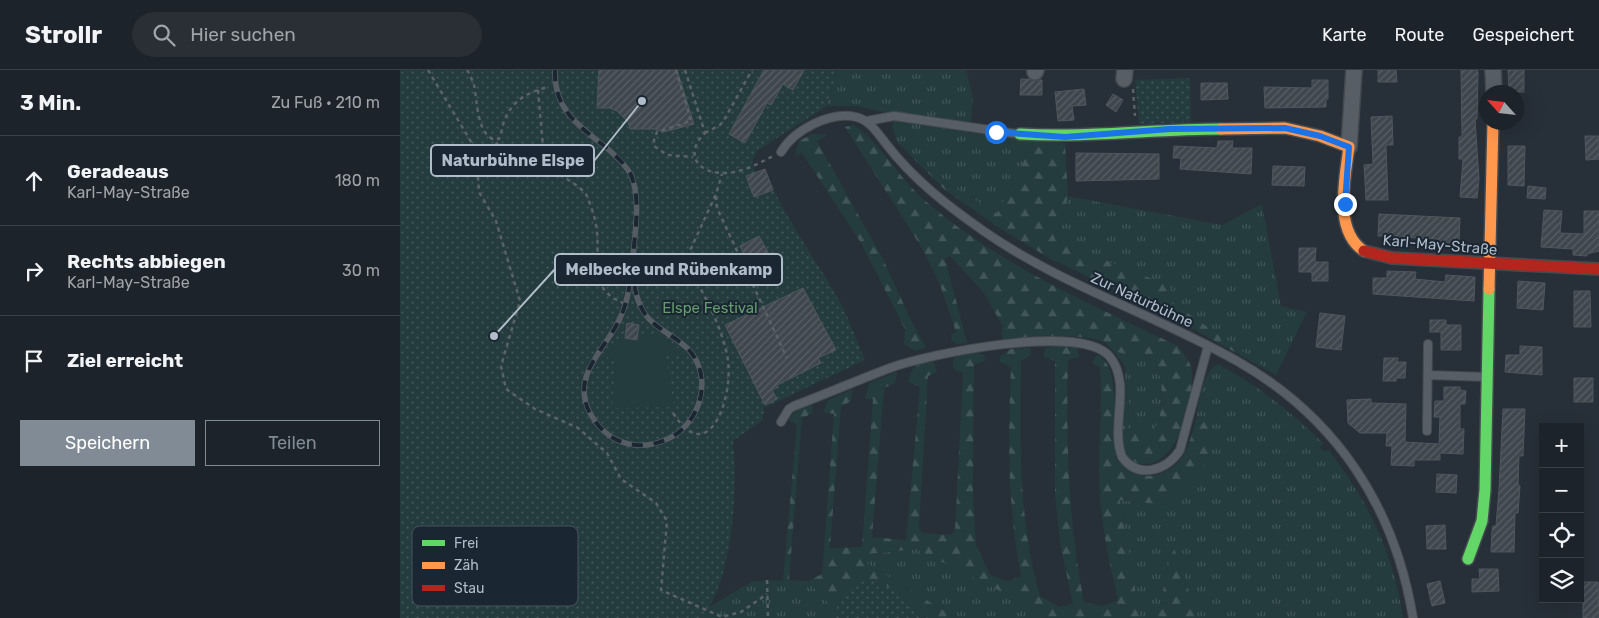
<!DOCTYPE html>
<html lang="de">
<meta charset="utf-8">
<style>
:root{--surface:#1d232a;--page:#2a2f36;--text:#f1f3f6;--muted:#a0a4a8;--line:#3b4047;--accent:#808b96}
body{margin:0;font-family:Rubik,sans-serif;background:var(--page);color:var(--text)}
.controls{position:absolute;right:15px;bottom:15px;display:grid;overflow:hidden;border-radius:0px;box-shadow:0 5px 20px #0002}
.controls button{width:45px;height:45px;display:grid;place-items:center;padding:0;border:0;border-bottom:1px solid var(--line);background:var(--surface);color:var(--text);font:25px sans-serif}
.compass{position:absolute;left:1079px;top:15px;width:45px;height:45px;border-radius:50%;background:var(--surface);box-shadow:0 5px 20px #0002;rotate:297deg}
.stop{position:absolute;width:15px;height:15px;margin:-11px;border:4px solid #1a73e8;border-radius:50%;background:#fff}
.stop.end{background:#1a73e8;border-color:#fff;box-shadow:0 1px 5px #0008}
.list{margin:0;padding:0;list-style:none}
h2{display:flex;justify-content:space-between;align-items:center;height:65px;margin:0;padding:0 20px;font-size:21px}
h2 small{font-size:16px;font-weight:400;color:var(--muted)}
.list li{display:grid;grid-template-columns:32px 1fr auto;gap:15px;align-items:center;box-sizing:border-box;height:90px;padding:0 20px;border-top:1px solid var(--line)}
.list b{display:block;font-size:19px;white-space:nowrap}
.list p{margin:0;font-size:16px;white-space:nowrap;color:var(--muted)}
.list em{font-size:16px;font-style:normal;color:var(--muted)}
.actions{display:flex;gap:10px;padding:15px 20px}
.actions a{flex:1;padding:11px 0;border:1px solid var(--accent);border-radius:0px;text-align:center;font-size:18px;color:var(--accent)}
.actions .main{background:var(--accent);color:#fff}
.icon{flex:none;width:28px;height:28px;fill:none;stroke:currentColor;stroke-width:2;stroke-linecap:round;stroke-linejoin:round}
.map{position:relative;flex:none;width:1199px;height:548px;overflow:hidden}
header{display:flex;align-items:center;gap:30px;box-sizing:border-box;height:70px;padding:0 25px;background:var(--surface);border-bottom:1px solid var(--line)}
header strong{font-size:24px}
nav{display:flex;gap:28px;margin-inline-start:auto;font-size:18px}
.search{width:350px;height:45px;background:var(--page);display:flex;align-items:center;gap:12px;box-sizing:border-box;padding:0 18px;border-radius:28px;color:var(--muted);font-size:19px}
main{display:flex}
aside{flex:1;background:var(--surface)}
.map>svg:first-child{display:block}
.grass{fill:url(#grass-tufts)}
.forest{fill:url(#forest-firs)}
.park{fill:url(#park-dots)}
.pitch{fill:#243c3e}
.building{fill:url(#building-hatch);stroke:#4f565f}
.lines{fill:none;stroke-linecap:round;stroke-linejoin:round}
.lane-casing{stroke:#444a50;stroke-width:10}
.street-casing{stroke:#444a50;stroke-width:18}
.fast-casing{stroke:#444a50;stroke-width:14}
.slow-casing{stroke:#444a50;stroke-width:14}
.jam-casing{stroke:#444a50;stroke-width:14}
.path{stroke:#5a6268;stroke-width:2.5;stroke-dasharray:4 4;stroke-linecap:butt}
.lane{stroke:#585e65;stroke-width:8}
.street{stroke:#585e65;stroke-width:15}
.fast{stroke:#63d668;stroke-width:11}
.slow{stroke:#ff974d;stroke-width:11}
.jam{stroke:#b3261e;stroke-width:11}
.rail-casing{stroke:#565c63;stroke-width:5.5}
.rail{stroke:#1a2632;stroke-width:4;stroke-dasharray:11;stroke-linecap:butt}
.route{stroke:#1a73e8;stroke-width:6}
.labels{text-anchor:middle;stroke-width:4;stroke-linejoin:round;paint-order:stroke}
.street-label{font-size:15px;fill:#b0bcc9;stroke:#1a2632}
.park-label{font-size:15px;fill:#659d6d;stroke:#1a2632}
.key{fill:#1a2632;stroke:#47535f;stroke-width:1}
.key-label{font-size:14px;fill:#b0bcc9}
.leader{fill:none;stroke:#b0bcc9;stroke-width:2}
.callout-dot{fill:#b0bcc9;stroke:#1a2632;stroke-width:2}
.callout{fill:#1a2632;stroke:#b0bcc9;stroke-width:2}
.callout-label{font-size:16px;text-anchor:middle;font-weight:bold;fill:#b0bcc9}
</style>
<header>
<strong>Strollr</strong>
<div class="search"><svg class="icon" aria-label="search" viewBox="0 0 24 24"><circle cx="10" cy="10" r="6"/><path d="M15 15l6 6"/></svg>Hier suchen</div>
<nav><a>Karte</a><a>Route</a><a>Gespeichert</a></nav>
</header>
<main>
<aside>
<h2>3 Min.<small>Zu Fuß · 210 m</small></h2>
<ul class="list">
<li><svg class="icon" aria-label="ahead" viewBox="0 0 24 24"><path d="M12 20V5M6 11l6-6 6 6"/></svg><div><b>Geradeaus</b><p>Karl-May-Straße</p></div><em>180 m</em></li>
<li><svg class="icon" aria-label="right" viewBox="0 0 24 24"><path d="M7 20v-9h11M14 6l5 5-5 5"/></svg><div><b>Rechts abbiegen</b><p>Karl-May-Straße</p></div><em>30 m</em></li>
<li><svg class="icon" aria-label="arrive" viewBox="0 0 24 24"><path d="M6 21V4h12l-3 4 3 4H6"/></svg><div><b>Ziel erreicht</b></div></li>
</ul>
<div class="actions"><a class="main">Speichern</a><a>Teilen</a></div>
</aside>
<div class="map">
<svg width="1199" height="548" viewBox="0 0 1199 548">
<defs>
<pattern id="grass-tufts" width="24" height="20" patternUnits="userSpaceOnUse" patternTransform="scale(1.25)"><rect width="24" height="20" fill="#243c3e"/><path d="M3 7l-1-3M5 7V3M7 7l1-3M15 17l-1-3M17 17v-4M19 17l1-3" fill="none" stroke="#415659"/></pattern>
<pattern id="forest-firs" width="22" height="20" patternUnits="userSpaceOnUse" patternTransform="scale(1.25)"><rect width="22" height="20" fill="#243c3e"/><path d="M5 1l3.5 6h-7zM16 11l3.5 6h-7z" fill="#415659"/></pattern>
<pattern id="park-dots" width="8" height="8" patternUnits="userSpaceOnUse" patternTransform="scale(1.25)"><rect width="8" height="8" fill="#243c3e"/><path d="M2 2h.1M6 6h.1" fill="none" stroke="#415659" stroke-width="1.8" stroke-linecap="round"/></pattern>
<pattern id="building-hatch" width="6" height="6" patternUnits="userSpaceOnUse" patternTransform="scale(1.25)"><rect width="6" height="6" fill="#3f464d"/><path d="M-1 1l2-2M0 6l6-6M5 7l2-2" fill="none" stroke="#585f65"/></pattern>
</defs>
<rect width="100%" height="100%" fill="#272f38"/>
<path class="grass" d="M437,0h129l7,27 -2,25 -77,-8 -39,-8h-28z
M495,49l79,14 61,6 -38,74 -49,-29 -51,-42 -5,-16z
M668,126l154,29 40,-21 19,102 26,6 -31,63 -104,-73 -117,-62z
M713,281l43,10c7,21 9,49 -2,70l-26,-2 1,-35h-4v-28z
M818,294c40,21 73,48 105,79l-3,5 3,3 6,-1c39,52 65,103 74,168h-205l-25,-72 -16,72h-17l-20,-118 47,5 32,-89 -3,3c3,-16 6,-47 22,-55z
M517,479l89,45 41,24h-91l-93,-57 5,-7z
M389,510l19,1 34,37h-144l1,-5 54,-32z"/>
<path class="forest" d="M454,55c27,19 43,50 67,72 75,67 167,106 257,149 6,7 13,16 14,26 3,28 -16,105 -57,90 -6,-3 -10,-8 -12,-14 -4,-17 1,-37 2,-54h4l-1,34 26,3c11,-20 9,-49 2,-70l-43,-10 -8,-9 -15,-4 -23,-2 -65,5v-16l-18,-32 -34,-37 -5,2 22,85 -10,1 -5,-3 -1,-6 5,-3 -16,-47 -18,-37 -77,-121z
M412,64l16,1 -11,6 65,116 30,65 14,25 -11,4 -11,-7 1,-15 -44,-86 -59,-90 -7,3 4,-15z
M635,69l30,4 3,53 -13,44 115,46 2,16 104,73 -114,-63 -113,-54 -53,-32 -52,-37 -47,-47 51,42 49,29z
M660,276l17,1 2,10 -11,3c-2,82 0,161 16,242l19,4 15,-6c-8,-34 -15,-67 -18,-102 -3,-43 3,-86 0,-130l-7,-4 1,-6 4,-3c25,13 14,78 19,105 21,24 51,20 68,-7 5,-10 8,-23 11,-34l3,-3 10,2 1,41 -43,46 -47,-5 20,118h-93l-41,-24 -90,-45 -48,5 -5,7 93,57h-114l-34,-37 14,-7 12,-160 -11,-2 5,-12 25,-11 -2,12 -10,6 -11,141 32,-1 11,-148h-8l4,-16 28,-11 -2,11 -11,5 -12,149 34,3 14,-153 -12,-5c2,-15 11,-21 26,-20l3,10 -9,4 -9,152 4,5 26,2 6,-4 8,-158 -10,-4v-10c10,-5 22,-9 32,-3v5l-11,4 -1,129 3,50 14,31 18,6 13,-5c-14,-74 -13,-135 -10,-209l-11,-5v-6l11,-7 19,-1 1,7 -10,6c-1,79 -3,159 19,235l20,11 13,-3 -13,-61 -5,-48v-134l-11,-4v-6l3,-4z
M412,334l1,9 -11,5 -13,162h-6l14,-155 -9,-5 8,-9z
M773,475l25,73h-41z"/>
<path class="park" d="M0,0h437l-10,36 -70,45 -5,12 3,9 10,-3c19,50 52,90 77,137 9,17 15,36 23,54l-101,48 -1,12 -30,21c5,42 0,110 -16,150 -3,9 -10,18 -15,27h-302z
M790,8l1,44 -52,2 -4,-44z
M468,509l21,8 39,31h-97l17,-29z"/>
<path class="pitch" d="M261,264l23,19 -18,3 8,51 -62,1 4,-50 -14,-1c13,-25 34,-22 59,-23z"/>
<path class="building" d="M199,0h78l17,54 -30,8 -10,-3h-24l-2,-7 -11,-11 -7,-3h-13z
M364,0h40l-11,20 -10,-6 -12,21 -4,-2 -22,40 -16,-9z
M978,0h18l1,12h-19z
M1061,0h16l1,2 -1,47h-2l4,60 -2,19 -17,-1 3,-38h-4v-22h3z
M1108,0h16v22h-15z
M621,9l21,1v15h-22z
M912,10h16v19h-2v8l-61,1 -1,-21 48,1z
M801,13h26l1,16 -27,1z
M684,19l2,16 -14,1 2,14 -16,1 -3,-29z
M713,24l10,6 -7,12 -10,-7z
M992,46l1,29h-7l2,55h-22l-2,-35 9,-1 -2,-47z
M1185,66h14v23l-13,1z
M818,71h15l-1,7h20l-1,26 -71,-5 1,-11h-8l1,-12 43,2z
M1108,76h17l-1,40 -16,-1z
M676,83l83,1v25l-83,2z
M873,96l32,1 -1,19 -32,-1z
M365,99l8,21 -19,7 -8,-21z
M1128,116l18,2 -1,11 -18,-1z
M1144,140l18,1 -2,22 24,1v-23h15v40l-12,3v2l-14,-1v-6l-32,-2z
M979,144l81,4 -1,22h-9v3l-12,-1v-3l-38,-2 -1,3 -12,-1 1,-3h-10z
M359,166l11,20 -20,10 -10,-20z
M899,178h17l-1,14h13v19h-16v-9h-13z
M987,201l29,1 -1,7 30,3 1,-7 29,2 -1,24 -101,-7v-16h14z
M1118,211l27,2 -2,27 -26,-2z
M403,218l33,62 -18,8 3,5 -44,22 1,2 -6,3 5,9 -12,6 -40,-80z
M1174,221h16l1,36h-17z
M920,243l25,3 -4,34 -25,-3z
M1030,250h16v5h15v25h-20v-18h-11z
M227,253l12,2 -2,15 -12,-2z
M1120,276l22,1v28l-37,-3 1,-17h14z
M984,288h14l-1,4h9l-1,16h-9v3h-13z
M1174,308h19v24h-19z
M1044,317h16v3l6,1 -1,13h-5v25h4l-1,25 -23,-1v7h-26v6l-23,-1 1,-19h-6l1,-13h-27l-12,-10 -1,-23 24,-1v4l35,1 -1,38 34,2 1,-27h-6l1,-16h9z
M1103,339h22l-2,47h-4l-1,29 2,1 -2,27h-3l-1,39h-23l1,-21 1,-5h3l3,-36z
M1037,404l20,1 -1,18 -20,-1z
M1045,455l1,24h-19l-1,-23z
M1079,499h19l1,22 -27,1v-13h8z
M1040,511l5,22 -13,3 -5,-22z
M1183,512h15l1,36h-16z"/>
<g class="lines">
<g class="lane-casing">
<path id="lane" d="M467,51l27,-5 124,18
M381,82c13,-22 49,-41 75,-35 14,3 22,17 31,28 27,35 62,62 98,87 78,54 169,82 252,129 99,56 158,146 176,257
M1028,305l59,2
M381,352l8,-13 5,-3c32,-12 64,-26 96,-38 39,-14 192,-46 220,-11 22,27 0,69 12,100 17,23 45,13 58,-7l28,-104
M1027,361l1,-87"/>
</g>
<g class="street-casing">
<path id="street" d="M1093,0l1,22
M635,2l1,-2
M724,9l1,-9
M949,77l5,-77"/>
</g>
<g class="fast-casing">
<path id="fast" d="M620,64c67,4 134,-5 201,-5
M1068,489l14,-38 3,-31 4,-201"/>
</g>
<g class="slow-casing">
<path id="slow" d="M821,59l64,-1 35,8 29,11c-4,31 -16,84 15,104
M1089,219l4,-167"/>
</g>
<g class="jam-casing">
<path id="jam" d="M964,181l28,7 207,11"/>
</g>
<path class="path" d="M28,0l48,80 3,42 17,29 24,80 -19,65 5,23 29,20 43,19 29,25 14,26 35,24 11,18 -6,69 61,27 19,-5 26,-18
M67,0c3,4 5,10 7,15 3,13 3,58 25,54 3,-6 3,-14 6,-20 8,-19 23,-27 43,-32
M276,0l15,51 -34,11 -3,8v6l13,9 26,2
M285,0l20,63c-20,19 -10,39 17,40 17,1 36,-9 51,-17
M733,19l2,27
M138,20l7,79
M305,63l15,-8 4,-5 28,-50
M90,67c25,28 70,29 96,57 5,12 10,25 11,38 3,29 -9,57 26,71
M316,126l1,12 70,150
M273,343c36,57 60,-16 55,-52 -5,-35 -26,-68 -41,-99l1,-7 28,-61 6,-20
M367,510l1,38"/>
<use href="#lane" class="lane"/>
<use href="#street" class="street"/>
<use href="#fast" class="fast"/>
<use href="#slow" class="slow"/>
<use href="#jam" class="jam"/>
<g class="rail-casing">
<path id="rail" d="M155,0c-1,42 25,56 54,80 8,7 17,15 22,25 10,24 4,57 2,82 -2,20 -4,41 -12,59 -13,32 -53,59 -30,99 6,10 15,20 26,25 16,7 32,7 48,0 34,-13 50,-61 24,-90 -13,-14 -34,-21 -44,-36 -11,-16 -12,-36 -12,-54"/>
</g>
<use href="#rail" class="rail"/>
</g>
<g class="lines">
<path class="route" d="M596,62l69,5 105,-8 115,-1 35,8 29,11 -4,57"/>
</g>
<g class="labels">
<g class="street-label">
<text transform="translate(1040 175) rotate(5)" y="5">Karl-May-Straße</text>
<text transform="translate(742 230) rotate(25)" y="5">Zur Naturbühne</text>
</g>
<g class="park-label">
<text x="310" y="243">Elspe Festival</text>
</g>
</g>
<rect x="12" y="456" width="166" height="80" rx="8" class="key"/>
<rect x="22" y="470" width="23" height="6" fill="#63d668"/>
<rect x="22" y="492" width="23" height="7" fill="#ff974d"/>
<rect x="22" y="515" width="23" height="6" fill="#b3261e"/>
<g class="key-label">
<text x="54" y="478">Frei</text>
<text x="54" y="500">Zäh</text>
<text x="54" y="523">Stau</text>
</g>
<path class="leader" d="M242 31L194 91M94 266L155 199"/>
<g class="callout-dot">
<circle cx="242" cy="31" r="5"/>
<circle cx="94" cy="266" r="5"/>
</g>
<g class="callout">
<rect x="31" y="75" width="163" height="31" rx="5"/>
<rect x="155" y="184" width="227" height="31" rx="5"/>
</g>
<g class="callout-label">
<text x="113" y="96">Naturbühne Elspe</text>
<text x="269" y="205">Melbecke und Rübenkamp</text>
</g>
</svg>
<div class="controls">
<button>+</button>
<button>−</button>
<button><svg class="icon" aria-label="locate" viewBox="0 0 24 24"><circle cx="12" cy="12" r="6"/><path d="M12 2v4M12 18v4M2 12h4M18 12h4"/></svg></button>
<button><svg class="icon" aria-label="layers" viewBox="0 0 24 24"><path d="M12 4l9 5-9 5-9-5zM3 14l9 5 9-5"/></svg></button>
</div>
<svg class="compass" viewBox="-18 -18 36 36"><path d="M0-13l5 13h-10z" fill="#e53935"/><path d="M0 13l5-13h-10z" fill="#a0a4a8"/></svg>
<div class="stop" style="left:596px;top:62px"></div>
<div class="stop end" style="left:945px;top:134px"></div>
</div>
</main>
